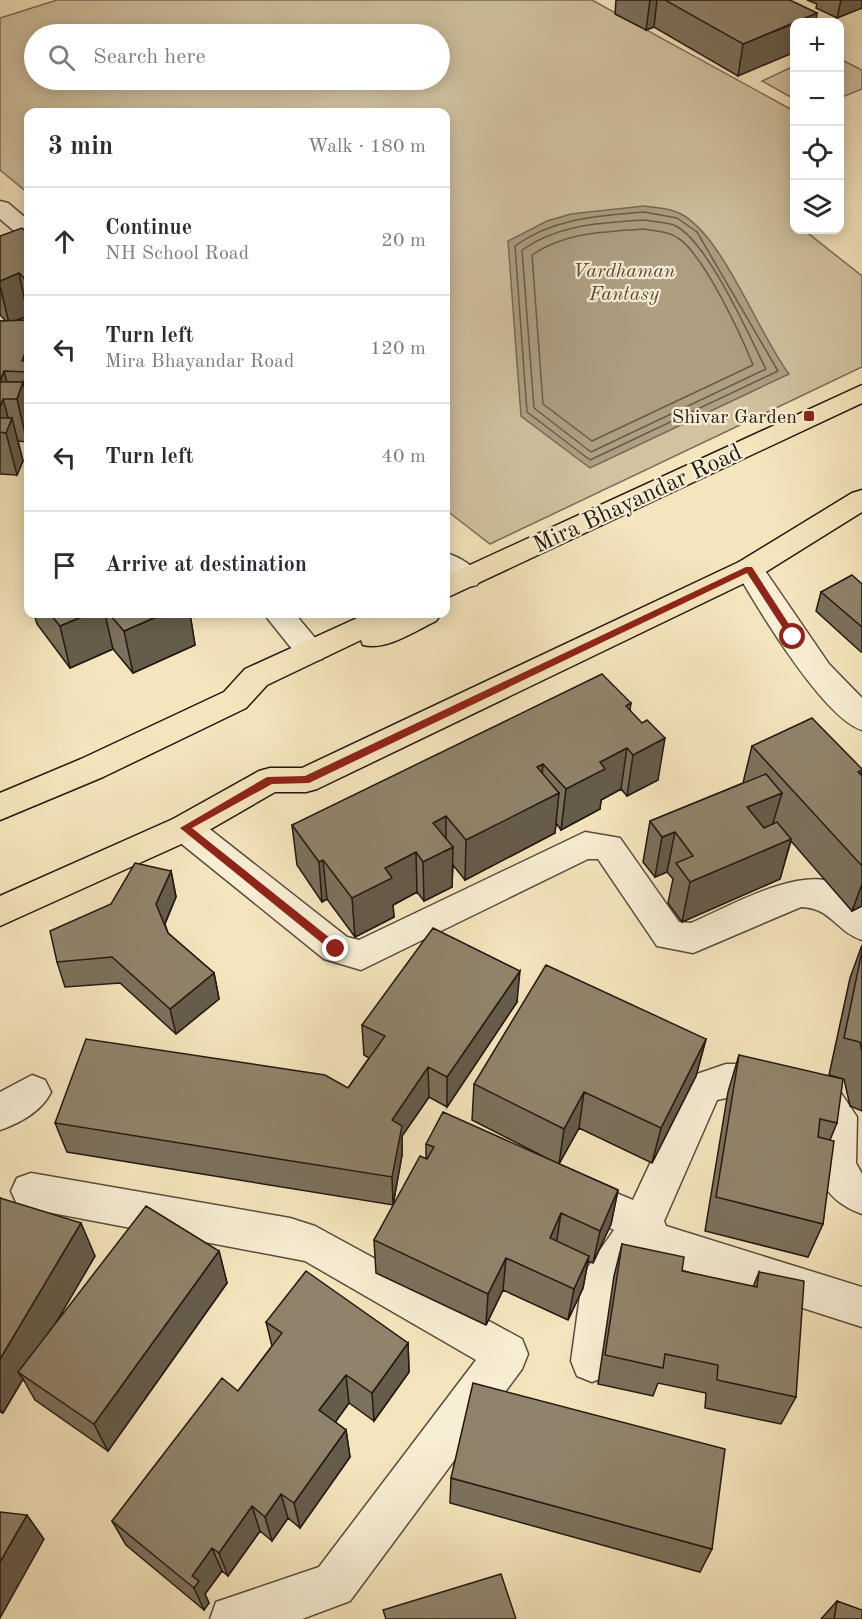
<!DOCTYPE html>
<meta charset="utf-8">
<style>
:root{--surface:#fff;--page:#f7f7f7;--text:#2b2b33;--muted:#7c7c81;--line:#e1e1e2}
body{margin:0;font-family:"Old Standard TT",serif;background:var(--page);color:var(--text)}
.controls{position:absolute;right:18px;top:18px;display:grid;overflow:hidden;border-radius:12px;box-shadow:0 3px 15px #0003}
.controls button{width:54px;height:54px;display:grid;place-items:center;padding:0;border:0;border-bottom:2px solid var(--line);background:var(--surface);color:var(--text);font:30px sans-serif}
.stop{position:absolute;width:18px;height:18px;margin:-14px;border:4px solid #8f2418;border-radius:50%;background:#fff}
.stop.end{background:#8f2418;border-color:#fff;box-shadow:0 2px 6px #0008}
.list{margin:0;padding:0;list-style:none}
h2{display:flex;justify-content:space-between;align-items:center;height:78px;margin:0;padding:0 24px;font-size:26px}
h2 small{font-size:20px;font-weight:400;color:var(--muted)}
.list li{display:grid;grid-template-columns:39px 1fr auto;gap:18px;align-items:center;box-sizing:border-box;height:108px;padding:0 24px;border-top:2px solid var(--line)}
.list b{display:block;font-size:22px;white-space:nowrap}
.list p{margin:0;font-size:20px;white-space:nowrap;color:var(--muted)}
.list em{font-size:20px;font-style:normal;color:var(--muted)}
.icon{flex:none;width:33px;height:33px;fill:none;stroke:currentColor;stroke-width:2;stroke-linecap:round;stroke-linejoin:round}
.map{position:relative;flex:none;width:862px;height:1619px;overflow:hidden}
.search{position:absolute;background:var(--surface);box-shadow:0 3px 15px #0003;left:24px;top:24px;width:426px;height:66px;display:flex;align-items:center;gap:15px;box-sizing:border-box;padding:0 21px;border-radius:33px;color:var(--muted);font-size:22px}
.panel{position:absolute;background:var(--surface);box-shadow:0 3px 15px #0003;left:24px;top:108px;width:426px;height:510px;border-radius:12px}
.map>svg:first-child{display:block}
.green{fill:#d1c2a0;stroke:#7a6d59;stroke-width:1.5;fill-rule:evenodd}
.water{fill:#ae9f83;stroke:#766956;stroke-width:1.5}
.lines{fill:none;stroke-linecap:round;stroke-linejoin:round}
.shore{stroke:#685c4a;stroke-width:1.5}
.minor-casing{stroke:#584b3d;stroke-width:3}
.major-casing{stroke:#231812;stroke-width:3}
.minor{fill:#f8eed4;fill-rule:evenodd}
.major{fill:#f5e5bd;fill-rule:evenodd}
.wall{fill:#7c715c;stroke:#231812;stroke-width:1.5}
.shaded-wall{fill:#655c4b;stroke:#231812;stroke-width:1.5}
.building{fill:#90836b;stroke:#231812;stroke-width:1.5}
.route{fill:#8f2418}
.poi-dot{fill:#8f2418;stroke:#f8eed4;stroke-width:2}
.labels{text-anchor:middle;stroke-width:4.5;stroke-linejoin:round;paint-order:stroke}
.far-park-label{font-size:20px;font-style:italic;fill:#574b3d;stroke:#f8eed4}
.far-poi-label{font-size:20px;fill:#231812;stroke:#f8eed4;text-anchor:end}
.street-label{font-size:24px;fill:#231812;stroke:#f8eed4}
</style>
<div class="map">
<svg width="862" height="1619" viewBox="0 0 862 1619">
<rect width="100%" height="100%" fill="#f5e5bd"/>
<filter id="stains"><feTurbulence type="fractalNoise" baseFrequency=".00333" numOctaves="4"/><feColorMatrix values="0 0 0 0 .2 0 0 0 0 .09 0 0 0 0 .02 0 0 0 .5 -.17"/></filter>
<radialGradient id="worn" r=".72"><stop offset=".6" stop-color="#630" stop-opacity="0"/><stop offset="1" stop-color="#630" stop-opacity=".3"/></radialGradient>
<path class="green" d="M57,0h535l202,111v119h10l58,46v91l-372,177 -44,-34v-398h-418v81l-28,-23v-152zM34,34h406v46h-406z
M840,59l22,11v19l-22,9z
M794,66v33l-32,-18z"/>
<path class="water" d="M644,206c12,2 27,2 37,8 42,22 77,119 108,160l-199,94 -69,-52 -13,-175 39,-20 24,-7z"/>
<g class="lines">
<path class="shore" d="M644,212l33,6 20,14 81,139 -188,89 -63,-48 -12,-166c38,-28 83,-30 129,-34z
M644,220c10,2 23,2 32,6 33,18 72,108 90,143l-175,83 -57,-44 -12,-158c37,-26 79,-27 122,-30z
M643,229c12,2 25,2 35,9 26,17 63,97 75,127l-161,76 -49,-37 -11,-149c33,-23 72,-23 111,-26z"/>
<g class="minor-casing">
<path id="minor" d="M0,201l8,2 20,17v18l-8,-2 -20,-17z
M446,553c14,4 28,13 36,25l-5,7c-14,4 -20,0 -31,-8z
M749,559l10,3 70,102 33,34v32c-39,-12 -105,-123 -127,-161l4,-7z
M264,614h31l31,37 -4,8 -11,3 -11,-3z
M185,815l12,4 150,118 12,3 226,-108 35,6 59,84 12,1c36,-15 109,-58 146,-39 9,4 17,14 25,21v35c-27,-9 -30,-32 -61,-33l-108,46 -36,-7 -59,-87h-10l-227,111 -37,-11 -151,-122 -5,-9 5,-9z
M726,1064h20l93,26 18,27 -1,46 6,11v40c-48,-18 -45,-47 -43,-92l-5,-6c-30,-8 -66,-25 -97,-16l-53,121 2,5 196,61v40l-218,-70 -21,30 -10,74 -6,15 -15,6 -15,-6 -6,-15 11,-80 6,-14 26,-37 -55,-24 -6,-13 6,-13 14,-5 60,25 58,-124z
M32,1075l13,5 6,12c-9,19 -31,31 -51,38v-38z
M31,1173l259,45 25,8 207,113 6,15 -6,15 -172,232 -48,18h-92l6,-17 103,-35 157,-207 -171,-99 -274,-52 -14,-5 -6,-13 6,-13z"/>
</g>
<g class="major-casing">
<path id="major" d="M862,385v18l-416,195v-22z
M862,490v22l-103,64 -442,213 -11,3h-31l-78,45 -197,89v-30l173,-77 86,-48 11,-3h32l437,-206 113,-69z
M366,614h75l-5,7c-21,10 -50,30 -73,24l-2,-5 -94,45 -21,23 -143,69 -103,43v-27l81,-34 143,-67 21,-23z"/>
</g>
<use href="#minor" class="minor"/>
<use href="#major" class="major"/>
</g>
<path class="wall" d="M616,0h174l-52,76 -84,-49 -8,3 -31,-16z
M807,0h55v8l-25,10 -21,-10 1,-4z
M28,234v82l-12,5 12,-1v119l-1,3 -9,-1 5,20 -6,14 -17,-1v-153h6l-6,-6v-79z
M862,584v67l-1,1 -45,-41 5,-19z
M34,614h156l5,31 -62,28 -20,-24 -43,19 -33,-44z
M631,703l-1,7 28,70 -31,16 -6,-7 -20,11 -1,9 -39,21 -5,-7 -1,10 -90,47 -12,-15 -1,22 -28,14 -7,-9 -24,13 1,12 -39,20 -28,-38 -5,3 -25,-37 -5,-40z
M752,746l110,23 -1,6 1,1v130l-10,5 -61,-70 -11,38 -98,43 -14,-19 5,-24 -6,-7 -12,5 -12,-15 7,-41 93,-38z
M171,871l5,26 -11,27 3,9 46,40 5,26 -43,35 -56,-51 -55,4 -8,-25 54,-58z
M862,945v166l-12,-5 -6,-27 -15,-4 21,-97z
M517,1002l-70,105 -18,-10 -27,39v19l-9,50 -326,-53 -12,-29 293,-35 21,-30 -5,-3 -2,-30z
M706,1039l-10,37 -44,87 -73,-35 -20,36 59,26 -7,34 -18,39 -5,-2 -5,27 -15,32 -65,-30 -17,35 -110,-52 -2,-33 52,-81v-15l132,20 -86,-44 2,-36z
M739,1055l98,68 -7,17 -7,84 -15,33 -103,-26 23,-139z
M0,1198l95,58 -41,69 165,-74 8,32 -119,168 -73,-51 -12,-21 -20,34 -3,-1z
M622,1244l60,27 71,16 6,-15 37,125 -15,27 -76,-16 1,-15 -48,-10 -5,13 -55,-12 16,-108z
M266,1322l142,21 1,29 -35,49 -25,-18 -14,19 11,8 4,27 -50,71 -12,-10 -16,23 -12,-10 -32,45 -6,-5 -17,23 4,9 -5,7 -78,-65 -14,-24 126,-130 34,-45z
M451,1478l261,71 -12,23 -250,-69z
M837,1601l25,18h-41z"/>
<path class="shaded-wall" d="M650,0h7l-3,27 -8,3z
M841,0h21v8l-25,10z
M817,13l-1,9h-21z
M795,23v29l-57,24 5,-32z
M19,273l9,43 -19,7 -9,-37v-5z
M28,276v20l-4,-18z
M28,345v27l-6,-11z
M4,371l7,28 -11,-17z
M23,382l5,21v36l-1,3 -10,-43z
M3,399l7,25 2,-6 11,43 -6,14 -11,-42 -6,-1v-25z
M88,614h17l8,35 -43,19 -10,-42z
M163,614h27l5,31 -62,28 -9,-42z
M665,738l-7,42 -31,16 6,-41z
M627,748l-6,41 -20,11 -1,9 -39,21 5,-41 34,-27z
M543,764l-3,38 19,-9 -4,40 -90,47 1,-40 71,-73z
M782,793l-12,40 -33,15 10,-41z
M446,816v35l7,-4 -1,40 -28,14 -1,-39 10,-39z
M675,832l-8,40 -12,5 7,-40z
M791,839l-11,40 -98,43 8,-40z
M416,852l1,40 -24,13 1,12 -39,20 -3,-39 33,-30z
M323,860l4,39 -5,3 -3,-40z
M171,871l5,26 -14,33 -6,-26z
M862,884v22l-10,5z
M520,971l-3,31 -70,105v-30z
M214,973l5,26 -43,35 -6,-25z
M706,1039l-10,37 -44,87 9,-35z
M428,1067l1,30 -27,39v19l-9,50 -1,-28v-57z
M584,1092l-5,36 -20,36 5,-35z
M618,1190l-7,34 -18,39 7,-32z
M561,1213l-5,33 -6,-8z
M81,1223l14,33 -70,120 -7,-4 5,7 -20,34 -3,-4v-50z
M219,1251l8,32 -119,168 -14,-27z
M589,1256l-6,32 -15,32 6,-31z
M506,1258l-3,32 -17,35 2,-31z
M408,1343l1,29 -35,49 -2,-28z
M346,1375l3,28 -25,35 -5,-28z
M346,1430l4,27 -50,71 -6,-25z
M281,1494l7,24 -16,23 -7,-24z
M252,1506l8,25 -32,45 -9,-23z
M27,1515l17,24 -44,79v-56z
M212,1548l10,23 -17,23 4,9 -5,7 -10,-22 -2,-12z"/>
<path class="building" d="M665,0h125l27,13 -74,31z
M22,228l6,6v42l-4,2 -5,-5 -19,8v-45z
M28,320v25l-6,16h6v11l-24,-1 -4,10v-60z
M0,382h23l-6,17h-14l-3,8z
M0,418h12l-6,15 -6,-1z
M852,575l10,9v43l-41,-35z
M50,614h38l-28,12z
M109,614h54l-39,17z
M602,674l29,29 -5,3 16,17 5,-3 18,18 -32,17 -6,-7 -27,14 5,7 -39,20 -23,-25 -6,3 22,26 -93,47 -20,-24 -13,7 20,24 -30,15 -7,-10 -31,16 7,10 -40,20 -29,-38 -4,2 -27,-37z
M812,718l50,51v1l-4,2 4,4v90l-110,-120z
M766,774l16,19 -35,14 17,21 13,-6 14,17 -101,43 -14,-19 17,-7 -18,-24 -13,5 -12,-16z
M135,863l36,8 -15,33 12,29 46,40 -44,36 -58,-52 -55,5 -7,-31 61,-27z
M433,928l87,43 -73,106 -19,-10 -36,53 10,6 -10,51 -337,-54 31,-84 239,36 23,13 37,-52 -23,-11z
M862,951v101l-2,-10 -16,-4z
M546,965l160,74 -45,89 -77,-36 -20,37 -90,-45z
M739,1055l104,24 -6,44 -17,-4 -2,18 16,4 -11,83 -107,-27z
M443,1112l175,78 -18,41 -39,-18 -11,25 39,18 -15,33 -68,-31 -18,36 -114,-54 46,-84 7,3 7,-12 -8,-3z
M0,1198l81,25 -81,136z
M146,1206l73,45 -125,173 -76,-52z
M622,1244l62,13 -2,14 75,16 2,-15 45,9 -8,116 -79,-17 1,-15 -53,-11 -2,14 -58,-13z
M306,1271l102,72 -36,50 -26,-18 -27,35 27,20 -52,73 -13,-9 -16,23 -13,-11 -33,47 -7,-5 -20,28 7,5 -5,7 -82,-67 110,-143 16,13 44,-58 -16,-11z
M473,1383l252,66 -13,100 -261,-71z
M0,1512l27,3 -27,47z
M501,1574l15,45h-130l-3,-9z
M837,1601l25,9v9h-28z"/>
<path class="route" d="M746,567h6l44,68v4h-6l-43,-66 -438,210 -37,1 -80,44 148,118v6h-7l-153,-124 87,-51 38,-1z"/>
<rect class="poi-dot" x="803" y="410" width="12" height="12" rx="3"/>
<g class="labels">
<g class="far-park-label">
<text x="624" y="277">Vardhaman<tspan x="624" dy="23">Fantasy</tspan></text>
</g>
<g class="far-poi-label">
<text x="797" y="423">Shivar Garden</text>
</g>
<g class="street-label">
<text transform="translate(637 498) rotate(-25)" y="8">Mira Bhayandar Road</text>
</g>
</g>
<rect width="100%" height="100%" filter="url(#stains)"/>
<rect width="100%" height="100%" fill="url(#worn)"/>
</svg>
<div class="controls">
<button>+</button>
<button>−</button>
<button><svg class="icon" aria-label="locate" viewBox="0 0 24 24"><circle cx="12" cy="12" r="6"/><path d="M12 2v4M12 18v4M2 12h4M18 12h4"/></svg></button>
<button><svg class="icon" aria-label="layers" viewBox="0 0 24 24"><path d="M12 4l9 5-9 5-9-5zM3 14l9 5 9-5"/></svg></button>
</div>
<div class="stop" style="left:793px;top:637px"></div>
<div class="stop end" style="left:336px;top:949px"></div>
<div class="search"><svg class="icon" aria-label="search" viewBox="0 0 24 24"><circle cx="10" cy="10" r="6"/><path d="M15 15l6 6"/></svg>Search here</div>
<section class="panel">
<h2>3 min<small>Walk · 180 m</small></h2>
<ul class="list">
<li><svg class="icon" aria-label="ahead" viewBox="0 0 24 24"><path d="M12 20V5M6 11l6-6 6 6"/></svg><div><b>Continue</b><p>NH School Road</p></div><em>20 m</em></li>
<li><svg class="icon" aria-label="left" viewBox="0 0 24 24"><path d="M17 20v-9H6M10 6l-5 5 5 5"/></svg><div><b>Turn left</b><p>Mira Bhayandar Road</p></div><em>120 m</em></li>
<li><svg class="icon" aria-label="left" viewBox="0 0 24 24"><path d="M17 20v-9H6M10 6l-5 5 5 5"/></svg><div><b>Turn left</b></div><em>40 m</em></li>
<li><svg class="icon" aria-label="arrive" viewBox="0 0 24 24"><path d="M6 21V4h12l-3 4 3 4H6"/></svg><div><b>Arrive at destination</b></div></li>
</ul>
</section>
</div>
